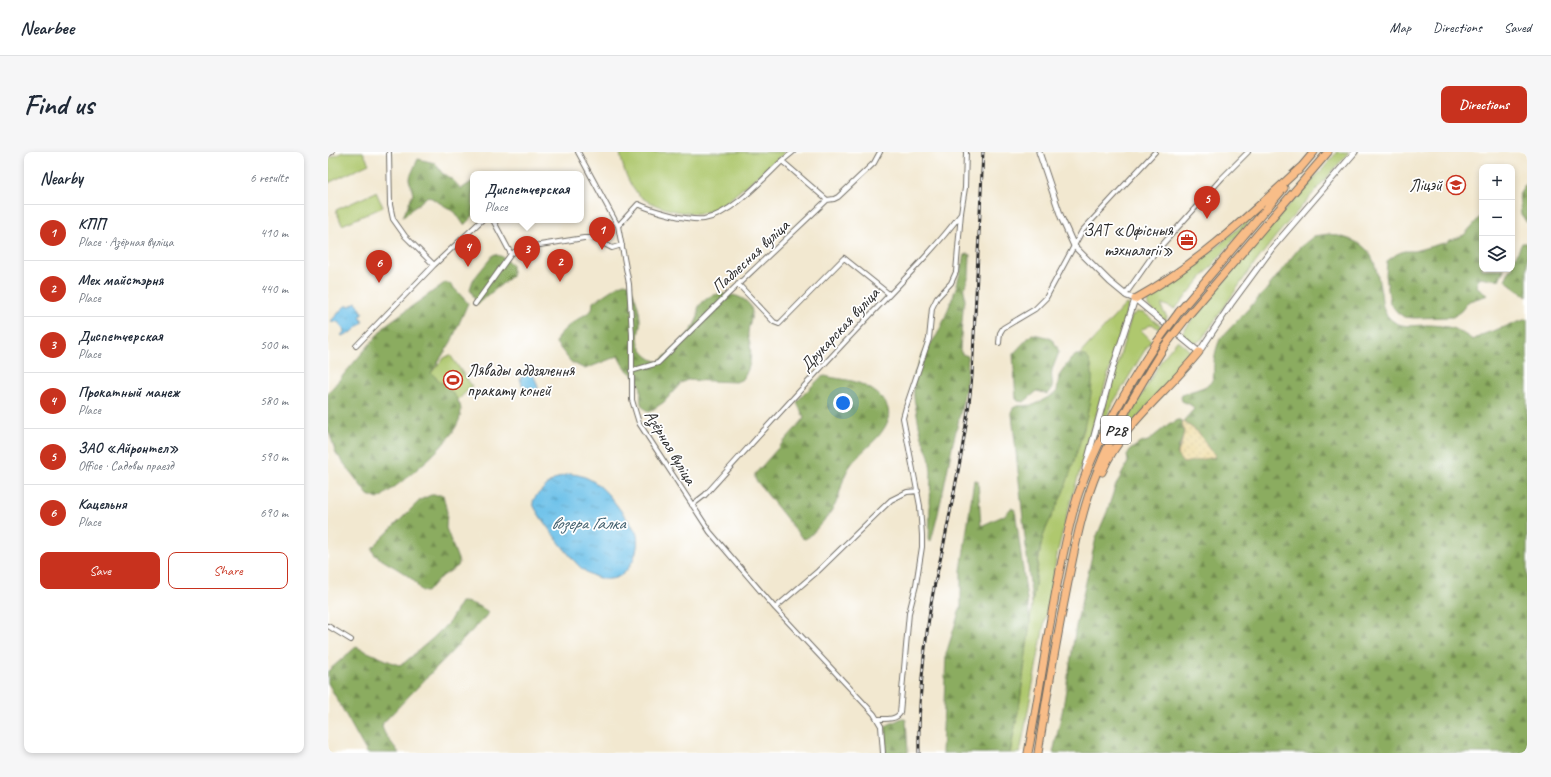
<!DOCTYPE html>
<meta charset="utf-8">
<style>
:root{--surface:#fff;--page:#f6f6f7;--text:#1f2937;--muted:#747a83;--line:#e0e1e3;--accent:#c8321e}
body{margin:0;font-family:Caveat,sans-serif;background:var(--page);color:var(--text)}
.controls{position:absolute;right:12px;top:12px;display:grid;overflow:hidden;border-radius:8px;box-shadow:0 2px 6px #0003}
.controls button{width:36px;height:36px;display:grid;place-items:center;padding:0;border:0;border-bottom:1px solid var(--line);background:var(--surface);color:var(--text);font:20px sans-serif}
.you{position:absolute;left:515px;top:251px;width:14px;height:14px;margin:-10px;border:3px solid #fff;border-radius:50%;background:#1a73e8;box-shadow:0 0 0 6px #1a73e833}
.badge{display:grid;place-items:center;width:26px;height:26px;border-radius:50%;background:var(--accent);color:#fff;font-size:13px;font-weight:700}
.pin{position:absolute;translate:-50% -33px;filter:drop-shadow(0 1px 2px #0008)}
.pin::after{content:'';position:absolute;top:21px;width:14px;height:12px;background:inherit;clip-path:polygon(0 0,100% 0,50% 100%)}
.popup{position:absolute;left:142px;top:19px;width:114px;height:52px;box-sizing:border-box;display:grid;place-content:center;border-radius:8px;background:var(--surface);filter:drop-shadow(0 1px 3px #0005);font-size:13px;white-space:nowrap;color:var(--muted)}
.popup b{font-size:15px;color:var(--text)}
.popup::after{content:'';position:absolute;left:50%;top:100%;margin-left:-8px;border:8px solid transparent;border-top-color:var(--surface)}
.list{margin:0;padding:0;list-style:none}
h2{display:flex;justify-content:space-between;align-items:center;height:52px;margin:0;padding:0 16px;font-size:17px}
h2 small{font-size:13px;font-weight:400;color:var(--muted)}
.list li{display:grid;grid-template-columns:26px 1fr auto;gap:12px;align-items:center;box-sizing:border-box;height:56px;padding:0 16px;border-top:1px solid var(--line)}
.list b{display:block;font-size:15px;white-space:nowrap}
.list p{margin:0;font-size:13px;white-space:nowrap;color:var(--muted)}
.list em{font-size:13px;font-style:normal;color:var(--muted)}
.actions{display:flex;gap:8px;padding:12px 16px}
.actions a{flex:1;padding:9px 0;border:1px solid var(--accent);border-radius:8px;text-align:center;font-size:14px;color:var(--accent)}
.actions .main{background:var(--accent);color:#fff}
.icon{flex:none;width:22px;height:22px;fill:none;stroke:currentColor;stroke-width:2;stroke-linecap:round;stroke-linejoin:round}
.map{position:relative;flex:none;width:1199px;height:601px;overflow:hidden;border-radius:8px}
header{display:flex;align-items:center;gap:24px;box-sizing:border-box;height:56px;padding:0 20px;background:var(--surface);border-bottom:1px solid var(--line)}
header strong{font-size:19px}
nav{display:flex;gap:22px;margin-inline-start:auto;font-size:14px}
.intro{display:flex;align-items:center;justify-content:space-between;box-sizing:border-box;height:96px;padding:0 24px}
h1{margin:0;font-size:28px}
.button{padding:10px 18px;border-radius:8px;background:var(--accent);color:#fff;font-size:14px;font-weight:700}
main{display:flex;gap:24px;padding:0 24px}
aside{flex:1;background:var(--surface);border-radius:8px;box-shadow:0 2px 6px #0003}
.map>svg:first-child{display:block}
.grass{fill:#afc86e;stroke:#6d7a4c}
.forest{fill:url(#forest-firs);stroke:#5b6c46}
.sand{fill:url(#sand-dots);stroke:#8c8264}
.water{fill:url(#water-ripples);stroke:#4c768a}
.lines{fill:none;stroke-linecap:round;stroke-linejoin:round}
.minor-casing{stroke:#716d65;stroke-width:6}
.tertiary-casing{stroke:#716d65;stroke-width:7}
.trunk-casing{stroke:#716d65;stroke-width:9}
.minor{stroke:#fff;stroke-width:4}
.tertiary{stroke:#fff;stroke-width:5}
.trunk{stroke:#f8bd88;stroke-width:7}
.rail-casing{stroke:#2b2b2b;stroke-width:3}
.rail{stroke:#fff;stroke-width:1.5;stroke-dasharray:4.5;stroke-linecap:butt}
.trunk-bridge-casing{stroke:#716d65;stroke-width:9;stroke-linecap:butt}
.trunk-bridge{stroke:#f8bd88;stroke-width:7}
.labels{text-anchor:middle;stroke-width:3.5;stroke-linejoin:round;paint-order:stroke}
.shield{fill:#fff;stroke:#6b6b6b;stroke-width:1}
.shield-label{font-size:16px;font-weight:bold;fill:#2b2b2b}
.poi-label{font-size:17px;fill:#2b2b2b;stroke:#fff;text-anchor:end}
.street-label{font-size:17px;fill:#2b2b2b;stroke:#fff}
.water-label{font-size:18px;font-style:italic;fill:#42606e;stroke:#fff}
</style>
<header>
<strong>Nearbee</strong>
<nav><a>Map</a><a>Directions</a><a>Saved</a></nav>
</header>
<div class="intro"><h1>Find us</h1><a class="button">Directions</a></div>
<main>
<aside>
<h2>Nearby<small>6 results</small></h2>
<ul class="list">
<li><span class="badge">1</span><div><b>КПП</b><p>Place · Азёрная вуліца</p></div><em>410 m</em></li>
<li><span class="badge">2</span><div><b>Мех майстэрня</b><p>Place</p></div><em>440 m</em></li>
<li><span class="badge">3</span><div><b>Диспетчерская</b><p>Place</p></div><em>500 m</em></li>
<li><span class="badge">4</span><div><b>Прокатный манеж</b><p>Place</p></div><em>580 m</em></li>
<li><span class="badge">5</span><div><b>ЗАО «Айронтел»</b><p>Office · Садовы праезд</p></div><em>590 m</em></li>
<li><span class="badge">6</span><div><b>Кацельня</b><p>Place</p></div><em>690 m</em></li>
</ul>
<div class="actions"><a class="main">Save</a><a>Share</a></div>
</aside>
<div class="map">
<svg width="1199" height="601" viewBox="0 0 1199 601">
<defs>
<pattern id="forest-firs" width="22" height="20" patternUnits="userSpaceOnUse"><rect width="22" height="20" fill="#8bac61"/><path d="M5 1l3.5 6h-7zM16 11l3.5 6h-7z" fill="#728c50"/></pattern>
<pattern id="sand-dots" width="8" height="8" patternUnits="userSpaceOnUse"><rect width="8" height="8" fill="#eeda9e"/><path d="M2 2h.1M6 6h.1" fill="none" stroke="#cb8" stroke-width="1.8" stroke-linecap="round"/></pattern>
<pattern id="water-ripples" width="26" height="14" patternUnits="userSpaceOnUse"><rect width="26" height="14" fill="#6dc1e9"/><path d="M2 4q2-2 4 0t4 0M15 11q2-2 4 0t4 0" fill="none" stroke="#5a9dbd"/></pattern>
</defs>
<rect width="100%" height="100%" fill="#fff"/>
<filter id="ink" filterUnits="userSpaceOnUse"><feTurbulence type="fractalNoise" baseFrequency=".025" numOctaves="2"/><feDisplacementMap in="SourceGraphic" scale="8" xChannelSelector="R" yChannelSelector="G"/><feConvolveMatrix kernelMatrix="1 2 1 2 8 2 1 2 1" color-interpolation-filters="sRGB"/></filter>
<filter id="wash" filterUnits="userSpaceOnUse"><feTurbulence type="fractalNoise" baseFrequency=".012" numOctaves="4" result="noise"/><feDisplacementMap in="SourceGraphic" scale="16" xChannelSelector="R" yChannelSelector="G"/><feGaussianBlur stdDeviation="0.9" result="paint"/><feColorMatrix in="noise" values="0 0 0 0 0 0 0 0 0 0 0 0 0 0 0 0 0 1.4 0 .05"/><feComposite in="paint" operator="in"/></filter>
<g filter="url(#wash)">
<rect width="100%" height="100%" fill="#f2e8d0"/>
<path class="grass" d="M15,0h20l6,12 -41,19v-24z
M292,0h166l-62,52c-7,4 -14,8 -22,9 -18,2 -52,-6 -64,-19 -10,-10 -16,-28 -18,-42z
M1009,0h12l-73,84 -27,35 -47,68 -6,4h-4l-10,-9 11,-16 101,-119h3z
M48,40l7,15 -41,18 -6,-15z
M927,62h1l-81,95 -13,-5v5l5,8 -2,4 -17,-15 -1,-8 2,-3 29,-18 40,-31z
M798,152l2,1v2l-61,207 -9,36 -38,203h-10l10,-52 12,-97 10,-65 6,-17 15,-31 21,-62v-73l-5,-1z
M809,160l7,1 17,13 -2,3 -7,-5 -11,6 10,10 -38,63 -17,35 35,-120 2,-3z
M850,188l12,11v4l-3,5 -74,86 49,-87z
M122,203l22,31 -14,14 -27,-27 13,-15z"/>
<path class="forest" d="M90,7l17,4 7,10 11,7 8,9 12,-8v35l-9,9 -9,-13 -27,-16 -25,21 10,-23 -4,-15z
M1199,29v42l-6,-9 -2,-19z
M1154,63v54h22l-5,11 -20,-3 -3,9 12,9 -19,6 -8,10 -8,6 -39,1 -10,-1 -7,-5 -7,-9 -4,-28 1,-14 10,-7 7,-3h10l26,-7 6,-1 2,-2 16,-6z
M1001,82c43,8 45,20 52,59 1,6 1,15 5,21 12,16 25,11 42,11 7,0 17,1 24,3 7,3 14,7 21,12l11,-6 43,-15v434h-474l10,-45 13,-82 20,-88 11,-26 8,-25 13,-25 -1,-7 3,-5 10,-7 8,-2 22,-18h4l3,-3h3c9,15 -2,22 -3,35l6,8 32,-8 -6,-6 -10,-16 -15,-11 1,-3 9,-10 -3,-4 -9,-4 -1,-4 2,-3c8,-3 18,-5 25,-9 8,-6 5,-15 6,-24 1,-8 3,-15 6,-22l46,-49 33,-42 15,-12z
M1194,91h5v54l-22,-17 5,-11h2v-4z
M166,102l9,3 9,8v11l-35,28 -7,-15 3,-9z
M640,102l2,1 -1,21 -5,13 1,12 -2,8 -3,41 2,4 6,2c0,29 -8,59 -15,87 -7,33 -13,66 -22,98h-2l2,-69 -2,-16 -6,-15 -4,-16 -5,-27 -1,-21 11,-25 13,-17 7,-15 11,-29 10,-36z
M118,130l5,3 17,18 -17,39 -20,31c9,9 25,20 29,32 10,28 -62,80 -82,94l-10,-4 -32,-42 -8,-24v-36l59,-69z
M296,131l5,1c6,12 10,22 11,35 1,7 -2,13 -2,19 1,13 10,21 21,24 14,-13 31,-25 38,-43 2,-3 1,-6 1,-9 0,-5 7,-10 11,-13 12,-7 42,-2 43,15 0,7 -4,14 -4,21 -1,4 2,8 2,12 2,13 0,23 -7,34l-7,3 -49,-2 -6,3 -17,19 -15,10c-16,-9 -3,-19 -11,-31 -3,-6 -10,-9 -14,-14 -2,-3 -4,-7 -6,-11l-33,13 -14,-7 -15,-19c1,-13 26,-26 36,-33l1,-8 26,-17z
M704,182c16,3 21,2 27,18 -2,6 -5,12 -7,18 -2,9 4,17 -4,24l-11,-3 -13,11 -6,-1 -2,-2 -3,-45z
M748,203c5,0 10,0 13,5 13,22 -16,106 -25,130 -6,16 -16,31 -21,47 -6,21 -7,46 -11,67l-20,-190 1,-6 4,-2 17,-1 20,-11 3,-3 2,-15 11,-16z
M497,224c11,3 25,3 36,8 17,7 36,23 24,43 -9,16 -26,25 -35,39 -8,11 -9,27 -15,39 -6,11 -17,22 -25,31l-5,3 -3,-1 -47,-59v-5l48,-54 1,-3 -7,-14 1,-3 23,-23z
M646,328h2l2,1 3,45 24,-11 6,-7 4,2 1,7 14,105 -10,79 -10,52h-68l4,-99 15,-48v-35z
M103,343h12l4,17 -1,16 13,34 -1,4 -20,13 -11,13c-8,0 -9,-7 -14,-12 -11,-10 -26,-16 -38,-25l-3,-6 1,-2 47,-47z
M133,450c10,0 18,4 26,9l1,3 -105,109 -1,4 3,7 14,19h-32l-39,-70v-12l28,-24 37,16 6,2 5,-2 29,-25 16,-16z
M574,566l4,2 2,33h-23l1,-27z"/>
<path class="sand" d="M856,270l15,11 10,16 6,6 -1,2 -31,6 -6,-8 4,-10 3,-13 -2,-9z"/>
<path class="water" d="M28,150l7,11 -3,4 3,5 -11,10 -10,4 -1,-1 3,-3 -1,-4 -5,-6 -7,-1 14,-15h5z
M201,220c6,5 8,10 9,17l-6,4 -10,-8 -2,-7z
M242,322c26,1 40,22 54,41 4,6 11,13 13,20 3,15 -7,39 -22,43 -12,4 -27,-3 -36,-12 -7,-7 -47,-56 -46,-64 1,-5 6,-9 9,-12 9,-9 16,-14 28,-16z"/>
</g>
<g filter="url(#ink)">
<g class="lines">
<g class="minor-casing">
<path id="minor" d="M61,0l1,53 3,14 12,17 29,29 48,-45
M250,0l40,74 11,58 3,51v65l7,23 71,109 65,76 99,106 7,12 2,27
M0,2l4,-2
M454,9l11,-9
M165,68l18,34 10,-6 63,-10h9l19,10 10,-3
M290,74l20,-22c15,7 50,17 66,15 28,-5 58,-39 78,-58l45,39
M410,132l36,38 5,2 65,-66 45,36
M797,143l28,-40 69,-77 26,-26
M147,152l36,-50
M671,191l1,-10 3,-5 32,-19 11,-11 36,-67 73,-79
M28,194l78,-81
M303,219l27,-8 70,-69 99,-94 7,-1 4,-2 36,-34 6,-11
M364,353l13,-10c51,-56 102,-113 155,-169 34,-37 71,-72 101,-112
M447,456l43,-37 73,-71 16,-8 11,-1
M0,474l23,14
M550,567c8,0 18,1 22,-6l9,-100 7,-28 6,-38v-12l-2,-29 -17,-88 3,-11 23,-68 3,-31 5,-10 14,-15 5,-11 5,-59 4,-25 1,-36"/>
</g>
<g class="tertiary-casing">
<path id="tertiary" d="M711,0l22,65 13,29 36,36 17,14 8,3 64,53 32,-48 42,-57 82,-95
M757,317l27,-99 23,-71"/>
</g>
<g class="trunk-casing">
<path id="trunk" d="M970,19l16,-19
M807,147c63,-35 113,-83 166,-132
M851,160l105,-124
M859,165l141,-165
M774,320c21,-48 65,-80 97,-120
M700,601c12,-62 20,-126 33,-188 5,-24 10,-50 18,-73 19,-54 47,-103 78,-150
M710,601c9,-59 19,-117 31,-176 7,-35 14,-71 28,-105 17,-44 42,-85 67,-125"/>
</g>
<use href="#minor" class="minor"/>
<use href="#tertiary" class="tertiary"/>
<use href="#trunk" class="trunk"/>
<g class="rail-casing">
<path id="rail" d="M591,601c-1,-48 4,-95 11,-142 3,-23 9,-45 14,-68 11,-56 23,-111 28,-167l11,-224"/>
</g>
<use href="#rail" class="rail"/>
<g class="trunk-bridge-casing">
<path id="trunk-bridge" d="M829,190l22,-30
M836,195l23,-30"/>
</g>
<use href="#trunk-bridge" class="trunk-bridge"/>
</g>
</g>
<defs>
<g id="school-ring" transform="scale(1)"><circle r="9.5" fill="#fff" stroke="#c8321e" stroke-width="1.5"/><path d="M0-5L7-2L0 1L-7-2ZM-4 1L0 2.5L4 1V4Q0 6-4 4Z" fill="#c8321e"/></g>
<g id="office-ring" transform="scale(1)"><circle r="9.5" fill="#fff" stroke="#c8321e" stroke-width="1.5"/><path d="M-6-3h4V-5.5h4V-3h4V5H-6ZM-1-4.5V-3h2v-1.5ZM-6 0V1H6V0Z" fill="#c8321e"/></g>
<g id="stadium-ring" transform="scale(1)"><circle r="9.5" fill="#fff" stroke="#c8321e" stroke-width="1.5"/><path d="M0-5a6.5 5 0 1 0 0 10a6.5 5 0 1 0 0-10ZM-3.5-1.8h7v3.6h-7Z" fill="#c8321e"/></g>
</defs>
<g fill-rule="evenodd">
<use href="#school-ring" x="1128" y="33"/>
<use href="#office-ring" x="859" y="88"/>
<use href="#stadium-ring" x="125" y="228"/>
</g>
<g class="labels">
<rect class="shield" x="773" y="264" width="30" height="28" rx="3"/>
<g class="shield-label">
<text x="788" y="284">Р28</text>
</g>
<g class="poi-label">
<text x="1114" y="39">Ліцэй</text>
<text x="845" y="84">ЗАТ «Офісныя<tspan x="845" dy="20">тэхналогіі»</tspan></text>
<text x="139" y="224" text-anchor="start">Лявады аддзялення<tspan x="139" dy="20">пракату коней</tspan></text>
</g>
<g class="street-label">
<text transform="translate(422 104) rotate(-43)" y="6">Падлесная вуліца</text>
<text transform="translate(511 177) rotate(-47)" y="6">Друкарская вуліца</text>
<text transform="translate(343 295) rotate(59)" y="6">Азёрная вуліца</text>
</g>
<g class="water-label">
<text x="260" y="377">возера Галка</text>
</g>
</g>
</svg>
<div class="controls">
<button>+</button>
<button>−</button>
<button><svg class="icon" aria-label="layers" viewBox="0 0 24 24"><path d="M12 4l9 5-9 5-9-5zM3 14l9 5 9-5"/></svg></button>
</div>
<div class="you"></div>
<div class="pin badge" style="left:274px;top:98px">1</div>
<div class="pin badge" style="left:232px;top:130px">2</div>
<div class="pin badge" style="left:199px;top:117px">3</div>
<div class="popup"><b>Диспетчерская</b>Place</div>
<div class="pin badge" style="left:140px;top:115px">4</div>
<div class="pin badge" style="left:879px;top:67px">5</div>
<div class="pin badge" style="left:51px;top:131px">6</div>
</div>
</main>
